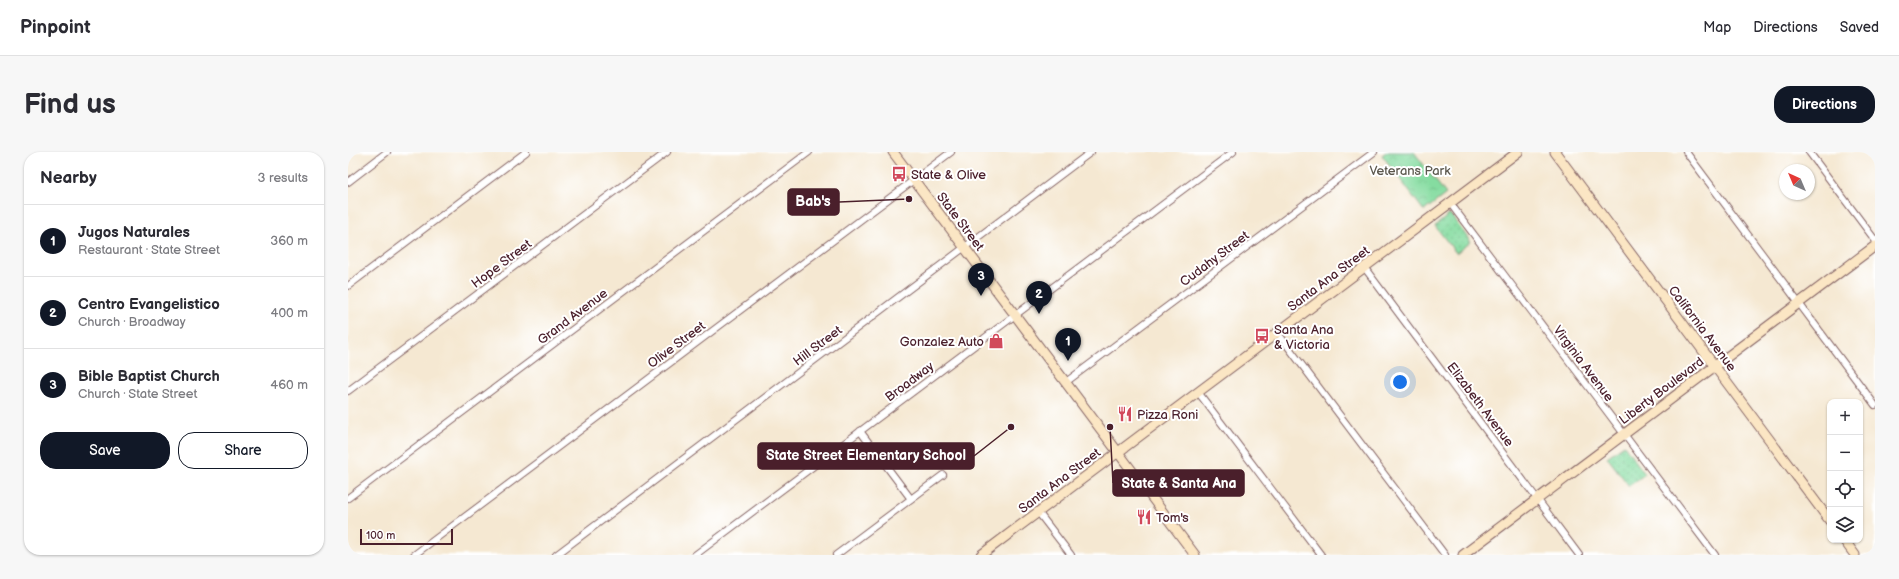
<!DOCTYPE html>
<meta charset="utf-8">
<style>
:root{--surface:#fff;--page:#f7f7f7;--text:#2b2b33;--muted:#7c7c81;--line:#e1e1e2;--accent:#111827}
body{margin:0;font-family:"Balsamiq Sans",sans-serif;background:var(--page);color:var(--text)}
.controls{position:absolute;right:12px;bottom:12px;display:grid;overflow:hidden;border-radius:8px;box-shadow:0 1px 3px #0004}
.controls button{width:36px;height:36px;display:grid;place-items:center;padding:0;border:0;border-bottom:1px solid var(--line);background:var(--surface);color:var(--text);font:20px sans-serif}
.compass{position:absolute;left:1431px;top:12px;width:36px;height:36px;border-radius:50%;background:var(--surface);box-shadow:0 1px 3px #0004;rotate:316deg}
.scale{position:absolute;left:12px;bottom:10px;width:93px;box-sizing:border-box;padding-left:4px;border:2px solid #4a1f2b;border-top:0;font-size:11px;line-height:14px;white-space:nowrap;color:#4a1f2b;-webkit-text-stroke:3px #fff;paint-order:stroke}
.you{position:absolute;left:1052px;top:230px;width:14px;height:14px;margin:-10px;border:3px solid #fff;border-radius:50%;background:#1a73e8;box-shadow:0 0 0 6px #1a73e833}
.badge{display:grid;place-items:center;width:26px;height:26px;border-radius:50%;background:var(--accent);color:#fff;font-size:13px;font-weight:700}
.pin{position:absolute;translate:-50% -33px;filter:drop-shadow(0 1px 2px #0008)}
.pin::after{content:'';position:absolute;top:21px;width:14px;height:12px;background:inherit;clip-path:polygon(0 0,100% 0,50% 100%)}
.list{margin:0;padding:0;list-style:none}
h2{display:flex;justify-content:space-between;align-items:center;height:52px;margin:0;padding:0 16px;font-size:17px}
h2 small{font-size:13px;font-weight:400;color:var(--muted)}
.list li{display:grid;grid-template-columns:26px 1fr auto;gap:12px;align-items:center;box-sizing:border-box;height:72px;padding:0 16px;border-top:1px solid var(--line)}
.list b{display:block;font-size:15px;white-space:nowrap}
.list p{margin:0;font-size:13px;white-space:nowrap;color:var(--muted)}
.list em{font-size:13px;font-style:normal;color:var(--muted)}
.actions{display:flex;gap:8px;padding:12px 16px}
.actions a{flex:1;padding:9px 0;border:1px solid var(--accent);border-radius:16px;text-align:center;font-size:14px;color:var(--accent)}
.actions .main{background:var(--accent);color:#fff}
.icon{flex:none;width:22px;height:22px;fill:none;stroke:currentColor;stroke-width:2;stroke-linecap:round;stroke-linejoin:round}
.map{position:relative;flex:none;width:1527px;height:403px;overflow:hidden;border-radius:16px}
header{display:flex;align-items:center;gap:24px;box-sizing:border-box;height:56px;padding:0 20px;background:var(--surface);border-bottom:1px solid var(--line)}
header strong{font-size:19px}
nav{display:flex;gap:22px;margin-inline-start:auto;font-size:14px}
.intro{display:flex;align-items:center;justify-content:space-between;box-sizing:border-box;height:96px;padding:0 24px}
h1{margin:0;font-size:28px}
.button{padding:10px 18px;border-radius:16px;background:var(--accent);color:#fff;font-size:14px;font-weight:700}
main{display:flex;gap:24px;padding:0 24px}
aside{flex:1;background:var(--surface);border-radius:16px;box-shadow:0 1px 3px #0004}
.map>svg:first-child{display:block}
.grass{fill:url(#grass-dots);stroke:#687e66}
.park{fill:url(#park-crowns);stroke:#687e66}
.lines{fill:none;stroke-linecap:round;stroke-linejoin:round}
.street-casing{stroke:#866565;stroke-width:8}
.secondary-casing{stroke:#866565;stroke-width:11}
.street{stroke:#fff;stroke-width:6}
.secondary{stroke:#fbe6c4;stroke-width:9}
.labels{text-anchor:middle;stroke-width:4;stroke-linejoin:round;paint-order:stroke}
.park-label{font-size:13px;fill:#5c584e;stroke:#fff}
.poi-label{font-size:13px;fill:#4a1f2b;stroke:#fff;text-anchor:start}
.street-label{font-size:13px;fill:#4a1f2b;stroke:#fff}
.leader{fill:none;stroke:#4a1f2b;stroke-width:1.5}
.callout-dot{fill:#4a1f2b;stroke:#fff;stroke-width:1.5}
.callout{fill:#4a1f2b;stroke:#4a1f2b;stroke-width:1.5}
.callout-label{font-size:14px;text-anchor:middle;font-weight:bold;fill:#fff}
</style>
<header>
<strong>Pinpoint</strong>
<nav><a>Map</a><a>Directions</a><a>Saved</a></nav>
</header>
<div class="intro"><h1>Find us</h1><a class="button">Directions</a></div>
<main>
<aside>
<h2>Nearby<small>3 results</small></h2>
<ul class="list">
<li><span class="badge">1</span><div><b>Jugos Naturales</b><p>Restaurant · State Street</p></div><em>360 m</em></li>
<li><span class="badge">2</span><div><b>Centro Evangelistico</b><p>Church · Broadway</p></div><em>400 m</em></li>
<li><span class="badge">3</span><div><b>Bible Baptist Church</b><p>Church · State Street</p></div><em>460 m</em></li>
</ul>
<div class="actions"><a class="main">Save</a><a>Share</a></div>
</aside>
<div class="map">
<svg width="1527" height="403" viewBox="0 0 1527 403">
<defs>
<pattern id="grass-dots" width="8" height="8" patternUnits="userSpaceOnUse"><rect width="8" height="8" fill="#85dca0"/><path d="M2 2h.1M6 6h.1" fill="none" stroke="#74bc8a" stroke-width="1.8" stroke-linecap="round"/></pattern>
<pattern id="park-crowns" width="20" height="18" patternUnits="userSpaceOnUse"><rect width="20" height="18" fill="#85dca0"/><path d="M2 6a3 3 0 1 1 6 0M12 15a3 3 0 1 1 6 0" fill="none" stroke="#74bc8a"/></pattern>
</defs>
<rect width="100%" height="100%" fill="#fff"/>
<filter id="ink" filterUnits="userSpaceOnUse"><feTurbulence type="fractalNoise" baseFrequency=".025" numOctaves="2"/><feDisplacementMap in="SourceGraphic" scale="8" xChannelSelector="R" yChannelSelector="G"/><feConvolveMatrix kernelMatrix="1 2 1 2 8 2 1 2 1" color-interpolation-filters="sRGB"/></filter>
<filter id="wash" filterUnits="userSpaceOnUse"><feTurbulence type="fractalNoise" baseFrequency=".012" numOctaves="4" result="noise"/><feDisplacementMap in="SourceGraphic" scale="16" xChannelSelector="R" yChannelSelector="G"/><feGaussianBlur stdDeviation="0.9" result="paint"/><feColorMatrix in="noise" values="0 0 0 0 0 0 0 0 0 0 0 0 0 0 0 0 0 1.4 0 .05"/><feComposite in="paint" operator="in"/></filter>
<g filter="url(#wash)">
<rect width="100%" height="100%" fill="#f5e8d2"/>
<path class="grass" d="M1102,62l21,28 -15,11 -21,-27z
M1276,293l21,29 -16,12 -22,-29z"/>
<path class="park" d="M1038,0h28l32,42 -22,17 -42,-56z"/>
</g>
<g filter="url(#ink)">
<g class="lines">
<g class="street-casing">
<path id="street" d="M1338,0l189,253
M1461,0l66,88
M0,30l39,-30
M1102,51l265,352
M1016,115l215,288
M0,134l178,-134
M929,180l168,223
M718,230l308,-230
M0,239l319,-239
M850,240l123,163
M512,279l51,68
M0,346l461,-346
M690,360l33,43
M66,403l537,-403
M208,403l535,-403
M347,403l538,-403
M488,403l107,-80"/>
</g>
<g class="secondary-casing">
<path id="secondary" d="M545,0l302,403
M1207,0l275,369
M1496,388l11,15
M633,403l537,-403
M1115,403l412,-309"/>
</g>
<use href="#street" class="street"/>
<use href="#secondary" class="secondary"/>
</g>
</g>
<defs>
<g id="bus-bare" transform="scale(1.2)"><path d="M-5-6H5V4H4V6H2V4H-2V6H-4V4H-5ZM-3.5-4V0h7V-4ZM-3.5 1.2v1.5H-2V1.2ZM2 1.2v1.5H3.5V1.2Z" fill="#d1495b" stroke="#fff" stroke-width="2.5" paint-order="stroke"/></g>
<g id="shop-bare" transform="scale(1.2)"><path d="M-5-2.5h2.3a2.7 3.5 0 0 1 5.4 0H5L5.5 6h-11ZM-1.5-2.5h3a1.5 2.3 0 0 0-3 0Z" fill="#d1495b" stroke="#fff" stroke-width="2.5" paint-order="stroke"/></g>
<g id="restaurant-bare" transform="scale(1.2)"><path d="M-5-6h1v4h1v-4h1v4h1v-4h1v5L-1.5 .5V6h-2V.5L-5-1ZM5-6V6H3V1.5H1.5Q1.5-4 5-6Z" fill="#d1495b" stroke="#fff" stroke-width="2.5" paint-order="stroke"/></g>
</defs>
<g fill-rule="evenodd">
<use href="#bus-bare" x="551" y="22"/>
<use href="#bus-bare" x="914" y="184"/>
<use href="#shop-bare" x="648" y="189"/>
<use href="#restaurant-bare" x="777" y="262"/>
<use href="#restaurant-bare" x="796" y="365"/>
</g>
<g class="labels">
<g class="park-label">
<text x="1062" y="23">Veterans Park</text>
</g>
<g class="poi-label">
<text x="563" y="27">State &amp; Olive</text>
<text x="926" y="182">Santa Ana<tspan x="926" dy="15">&amp; Victoria</tspan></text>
<text x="636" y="194" text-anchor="end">Gonzalez Auto</text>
<text x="789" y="267">Pizza Roni</text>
<text x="808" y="370">Tom's</text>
</g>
<g class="street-label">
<text transform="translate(613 69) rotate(53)" y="5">State Street</text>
<text transform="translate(866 106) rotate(-37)" y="5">Cudahy Street</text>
<text transform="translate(153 111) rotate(-37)" y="5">Hope Street</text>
<text transform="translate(980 126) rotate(-37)" y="5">Santa Ana Street</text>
<text transform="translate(224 164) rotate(-37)" y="5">Grand Avenue</text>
<text transform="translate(1355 176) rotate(53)" y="5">California Avenue</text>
<text transform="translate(328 192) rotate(-37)" y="5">Olive Street</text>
<text transform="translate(469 193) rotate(-37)" y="5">Hill Street</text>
<text transform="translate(1236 211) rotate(53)" y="5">Virginia Avenue</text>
<text transform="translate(561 229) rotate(-37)" y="5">Broadway</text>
<text transform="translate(1313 238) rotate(-37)" y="5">Liberty Boulevard</text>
<text transform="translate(1133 252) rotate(53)" y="5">Elizabeth Avenue</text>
<text transform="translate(711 328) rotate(-37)" y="5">Santa Ana Street</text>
</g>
</g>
<path class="leader" d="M561 47L491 50M663 275L626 304M762 275L765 331"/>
<g class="callout-dot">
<circle cx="561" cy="47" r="4"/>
<circle cx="663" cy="275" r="4"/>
<circle cx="762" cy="275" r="4"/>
</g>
<g class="callout">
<rect x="440" y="37" width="51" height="26" rx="4"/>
<rect x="410" y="291" width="216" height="26" rx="4"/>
<rect x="765" y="318" width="131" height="26" rx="4"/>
</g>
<g class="callout-label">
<text x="465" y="54">Bab's</text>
<text x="518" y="308">State Street Elementary School</text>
<text x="831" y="336">State &amp; Santa Ana</text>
</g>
</svg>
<div class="controls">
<button>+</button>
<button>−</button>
<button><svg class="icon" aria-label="locate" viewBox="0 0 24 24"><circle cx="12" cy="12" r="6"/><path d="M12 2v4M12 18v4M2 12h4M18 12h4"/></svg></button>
<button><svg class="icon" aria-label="layers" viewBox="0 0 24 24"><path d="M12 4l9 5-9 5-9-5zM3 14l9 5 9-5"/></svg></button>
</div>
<svg class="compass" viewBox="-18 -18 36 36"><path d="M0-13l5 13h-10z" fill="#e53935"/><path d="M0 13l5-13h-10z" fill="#7c7c81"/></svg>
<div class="scale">100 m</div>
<div class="you"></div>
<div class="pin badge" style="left:720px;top:209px">1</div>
<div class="pin badge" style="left:691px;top:162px">2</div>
<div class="pin badge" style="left:633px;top:144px">3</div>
</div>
</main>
